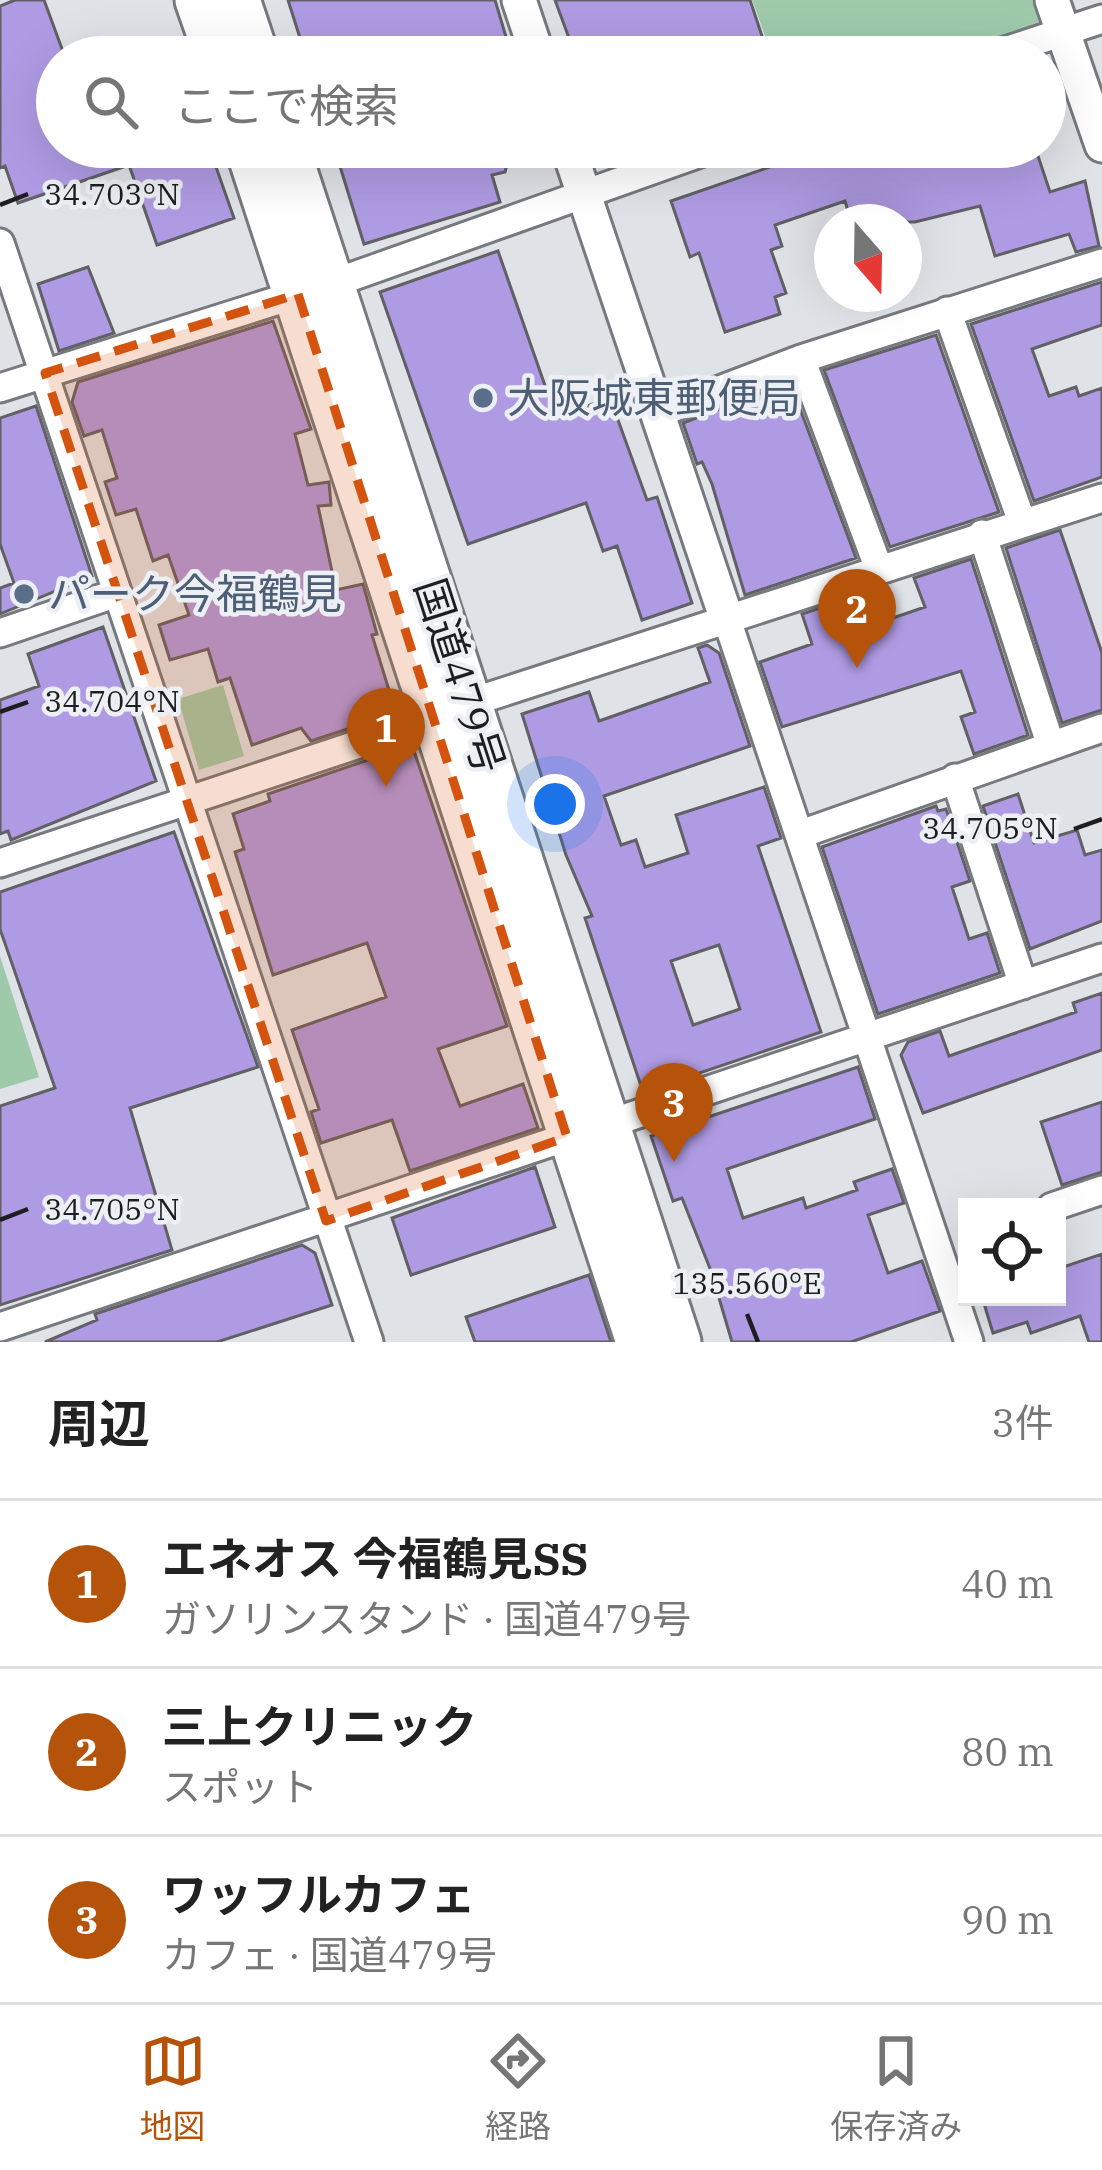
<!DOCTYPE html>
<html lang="ja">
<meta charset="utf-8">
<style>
:root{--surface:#fff;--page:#f2f2f2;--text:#222;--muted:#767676;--line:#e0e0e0;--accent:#b45309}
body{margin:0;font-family:"IBM Plex Serif","Noto Sans JP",serif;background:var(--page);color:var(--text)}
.controls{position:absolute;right:36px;bottom:36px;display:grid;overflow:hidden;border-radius:0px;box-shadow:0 12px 48px #0002}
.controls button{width:108px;height:108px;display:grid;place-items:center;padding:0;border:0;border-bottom:3px solid var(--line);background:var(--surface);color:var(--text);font:60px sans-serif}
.compass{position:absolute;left:814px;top:204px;width:108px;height:108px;border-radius:50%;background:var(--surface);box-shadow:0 12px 48px #0002;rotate:160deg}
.you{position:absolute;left:555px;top:804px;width:42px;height:42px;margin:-30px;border:9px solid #fff;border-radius:50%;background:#1a73e8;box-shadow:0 0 0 18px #1a73e833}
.badge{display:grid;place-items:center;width:78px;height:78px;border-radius:50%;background:var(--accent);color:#fff;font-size:39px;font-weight:700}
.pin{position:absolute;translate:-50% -99px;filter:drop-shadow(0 3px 6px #0008)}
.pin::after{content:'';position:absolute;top:63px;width:42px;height:36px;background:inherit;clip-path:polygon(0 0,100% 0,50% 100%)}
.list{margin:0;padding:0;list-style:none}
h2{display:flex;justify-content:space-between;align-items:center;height:156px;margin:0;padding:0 48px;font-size:51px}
h2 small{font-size:39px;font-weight:400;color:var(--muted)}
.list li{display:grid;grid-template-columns:78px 1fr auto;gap:36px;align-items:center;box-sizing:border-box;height:168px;padding:0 48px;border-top:3px solid var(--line)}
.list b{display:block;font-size:45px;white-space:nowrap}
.list p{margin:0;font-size:39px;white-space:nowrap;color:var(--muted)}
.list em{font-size:39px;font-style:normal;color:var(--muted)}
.icon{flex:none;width:66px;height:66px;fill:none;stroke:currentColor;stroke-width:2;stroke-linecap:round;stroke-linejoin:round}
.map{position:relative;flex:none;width:1102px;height:1342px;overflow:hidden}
.search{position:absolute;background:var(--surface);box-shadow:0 12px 48px #0002;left:36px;right:36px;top:36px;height:132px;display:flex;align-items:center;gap:30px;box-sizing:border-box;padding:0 42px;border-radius:66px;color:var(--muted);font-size:45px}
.sheet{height:660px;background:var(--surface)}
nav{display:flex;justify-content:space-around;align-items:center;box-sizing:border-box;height:168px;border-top:3px solid var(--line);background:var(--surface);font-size:33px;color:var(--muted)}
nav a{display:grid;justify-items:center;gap:6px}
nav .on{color:var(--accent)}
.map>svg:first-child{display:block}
.green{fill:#9ecaaa}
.building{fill:#af9be3;stroke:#616065;stroke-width:3;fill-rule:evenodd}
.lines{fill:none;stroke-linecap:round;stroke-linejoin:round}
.minor-casing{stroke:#767a7e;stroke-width:33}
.tertiary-casing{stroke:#767a7e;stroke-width:39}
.trunk-casing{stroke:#767a7e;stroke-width:51}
.minor{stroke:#fff;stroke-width:27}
.tertiary{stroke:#fff;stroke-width:33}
.trunk{stroke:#fff;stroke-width:45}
.marked{fill:#d4530e;fill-opacity:0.2;stroke:#d4530e;stroke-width:9;stroke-dasharray:24 15;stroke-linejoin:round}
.ticks{fill:none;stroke:#1d1e20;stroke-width:4.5}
.service-dot{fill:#5c6f8a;stroke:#eceff4;stroke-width:4.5}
.labels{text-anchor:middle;stroke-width:9;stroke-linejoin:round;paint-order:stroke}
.service-label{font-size:42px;fill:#4e5e75;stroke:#eceff4;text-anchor:start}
.street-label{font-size:42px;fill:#1d1e20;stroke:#eceff4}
.ticks-label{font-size:30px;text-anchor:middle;fill:#1d1e20;stroke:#eceff4;stroke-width:9;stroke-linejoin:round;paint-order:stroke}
</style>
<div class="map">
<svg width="1102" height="1342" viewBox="0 0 1102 1342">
<rect width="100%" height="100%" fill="#dfe2e7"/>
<path class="green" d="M752,0h280l9,28 -89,29h-179z
M223,685l21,71 -45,14 -21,-71z
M0,956l39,121 -39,12z"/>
<path class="building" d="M15,0h29l21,57h-8v90h152l25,71 -77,27 -28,-80 -111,38 -13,-37 -5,2v-162z
M288,0h207l17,57h-206z
M555,0h195l19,57h-193z
M334,147h178l-7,25 -13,3 8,27 -136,42z
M828,147h33l7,19 56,-19h111l15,45 35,-11 14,65 -23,6 -7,-18 -74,22 -15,-50 -65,16h-44l-2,-7 -18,6 -6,-20 -70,24 7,21 -11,4 15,43 -11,4 5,17 -55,18 -26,-79 -9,4 -19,-56z
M498,251l58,166 54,-19 37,102 10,-3 35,106 -50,17 -25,-74 -14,5 -17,-48 -118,41 -88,-252z
M88,267l26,66 -55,18 -21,-67z
M1102,282v43l-70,24 17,47 27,-9 3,9 23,-8v89l-68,24 -63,-177z
M273,321l38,108 -16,5 13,51 21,-3 2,23 -13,1 18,84 27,-6 14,50 -5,1 24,78 -85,28 -10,-13 -49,17 -22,-67 -12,4 -10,-33 -38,11 -11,-35 30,-10 -21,-60 -15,6 -17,-52 -20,6 -11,-33 12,-4 -15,-48 -18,6 -12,-34 6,-20z
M936,335l63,177 -109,35 -66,-177z
M790,382l66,176 -111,37 -33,-111 -10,-22 -5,2 -14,-41z
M36,406l56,170 -92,38v-26l14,-5 -14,-39v-126z
M1060,530l42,123v57l-40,13 -56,-175z
M971,559l57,176 -54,19 -13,-37 14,-5 -14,-41 -179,56 -22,-65 52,-18 -10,-30 33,-11 11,31 79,-27 -11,-29z
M103,627l53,154 -145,59 -3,-9 -8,3v-134l39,-14 -11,-32z
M707,645l12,8 31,93 -146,50 17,49 15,-5 9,27 43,-14 -12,-38 88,-28 17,51 -23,8 63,186 -178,60 -58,-174 7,-2 -26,-61 -44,-141 67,-22 10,29 111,-39 -12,-34zM719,945l21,64 -47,16 -22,-64z
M412,745l95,281 -69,23 22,57 63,-22 15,44 -128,43 -18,-51 -71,23 -10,-31 8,-3 -27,-79 94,-33 -19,-54 -94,32 -38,-123 9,-3 -11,-35 37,-13 -2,-7z
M1018,794l16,49 43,-13 8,25 17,-5v71l-72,28 -47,-143z
M936,806l2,5 8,-2 24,72 -18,6 17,52 18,-6 13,40 -122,41 -56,-167z
M174,832l84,235 -128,41 42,142 -172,55v-199l55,-18 -55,-159v-37z
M1102,993v57l-179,63 -22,-58 7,-13 32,-11 9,25 127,-44 -3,-9z
M858,1067l17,52 -148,50 16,49 60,-20 3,10 51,-18 -3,-8 38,-13 12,34 -36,12 20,58 34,-12 18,50 -89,31h-119l-21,-71 -29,-73 -9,3 -22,-65z
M1102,1102v70l-40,13 -21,-63z
M535,1167l20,60 -144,48 -19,-57z
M302,1245l13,8 17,52 -115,37h-172l52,-22 -2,-6z
M1102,1254v88h-13l-9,-26 -49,17 -4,-11 -34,11 -11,-36h75v-28z
M589,1275l22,67h-136l-9,-25z"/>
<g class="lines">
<g class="minor-casing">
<path id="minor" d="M987,57l115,-38
M0,243l369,1099
M331,284l386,-137
M947,311l75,211
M801,359l78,210
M0,388l298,-94
M659,413l142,-54 301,-96
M982,534l68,209
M727,620l242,722
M0,633l117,-40
M469,703l633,-205
M955,778l68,207
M801,834l301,-106
M0,863l431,-143
M605,1125l497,-167
M1052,1207l50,-17
M0,1327l567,-190"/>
</g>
<g class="tertiary-casing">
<path id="tertiary" d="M519,0l19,57
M1052,0l50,145
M568,147l159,473"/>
</g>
<g class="trunk-casing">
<path id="trunk" d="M198,0l20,57
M237,0l19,57
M248,147l391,1195
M286,147l392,1195"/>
</g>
<use href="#minor" class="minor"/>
<use href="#tertiary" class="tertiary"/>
<use href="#trunk" class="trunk"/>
</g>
<path class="marked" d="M298,294l269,843 -241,84 -281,-848z"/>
<path class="ticks" d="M0,205l28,-11M0,712l28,-10M1074,829l28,-10M0,1220l28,-11M747,1314l11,28"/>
<g class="service-dot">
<circle cx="483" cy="398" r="12"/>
<circle cx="24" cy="594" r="12"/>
</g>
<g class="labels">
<g class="service-label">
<text x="507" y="413">大阪城東郵便局</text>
<text x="48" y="609">パーク今福鶴見</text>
</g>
<g class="street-label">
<text transform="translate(460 676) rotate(72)" y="15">国道479号</text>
</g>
</g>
<g class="ticks-label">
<text x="112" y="205">34.703°N</text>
<text x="112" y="712">34.704°N</text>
<text x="990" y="839">34.705°N</text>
<text x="112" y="1220">34.705°N</text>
<text x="747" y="1294">135.560°E</text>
</g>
</svg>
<div class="controls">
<button><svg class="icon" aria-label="locate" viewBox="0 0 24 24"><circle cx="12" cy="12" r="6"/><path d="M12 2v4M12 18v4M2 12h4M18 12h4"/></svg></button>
</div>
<svg class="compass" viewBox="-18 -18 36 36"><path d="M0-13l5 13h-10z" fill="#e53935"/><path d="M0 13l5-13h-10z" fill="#767676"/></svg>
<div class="you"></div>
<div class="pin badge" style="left:386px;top:787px">1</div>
<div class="pin badge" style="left:857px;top:668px">2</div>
<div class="pin badge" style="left:674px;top:1162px">3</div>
<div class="search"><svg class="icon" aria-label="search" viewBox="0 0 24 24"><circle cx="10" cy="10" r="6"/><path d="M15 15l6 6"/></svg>ここで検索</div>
</div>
<section class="sheet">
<h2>周辺<small>3件</small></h2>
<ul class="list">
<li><span class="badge">1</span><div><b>エネオス 今福鶴見SS</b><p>ガソリンスタンド · 国道479号</p></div><em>40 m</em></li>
<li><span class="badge">2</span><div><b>三上クリニック</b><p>スポット</p></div><em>80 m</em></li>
<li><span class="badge">3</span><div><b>ワッフルカフェ</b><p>カフェ · 国道479号</p></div><em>90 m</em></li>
</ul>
</section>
<nav>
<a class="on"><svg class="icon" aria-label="map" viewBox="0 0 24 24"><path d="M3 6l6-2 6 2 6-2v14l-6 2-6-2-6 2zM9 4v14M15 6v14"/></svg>地図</a>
<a><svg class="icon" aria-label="directions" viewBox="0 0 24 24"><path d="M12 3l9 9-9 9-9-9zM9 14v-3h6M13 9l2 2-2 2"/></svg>経路</a>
<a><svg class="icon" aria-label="saved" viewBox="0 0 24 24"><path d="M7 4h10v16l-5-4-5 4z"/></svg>保存済み</a>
</nav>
